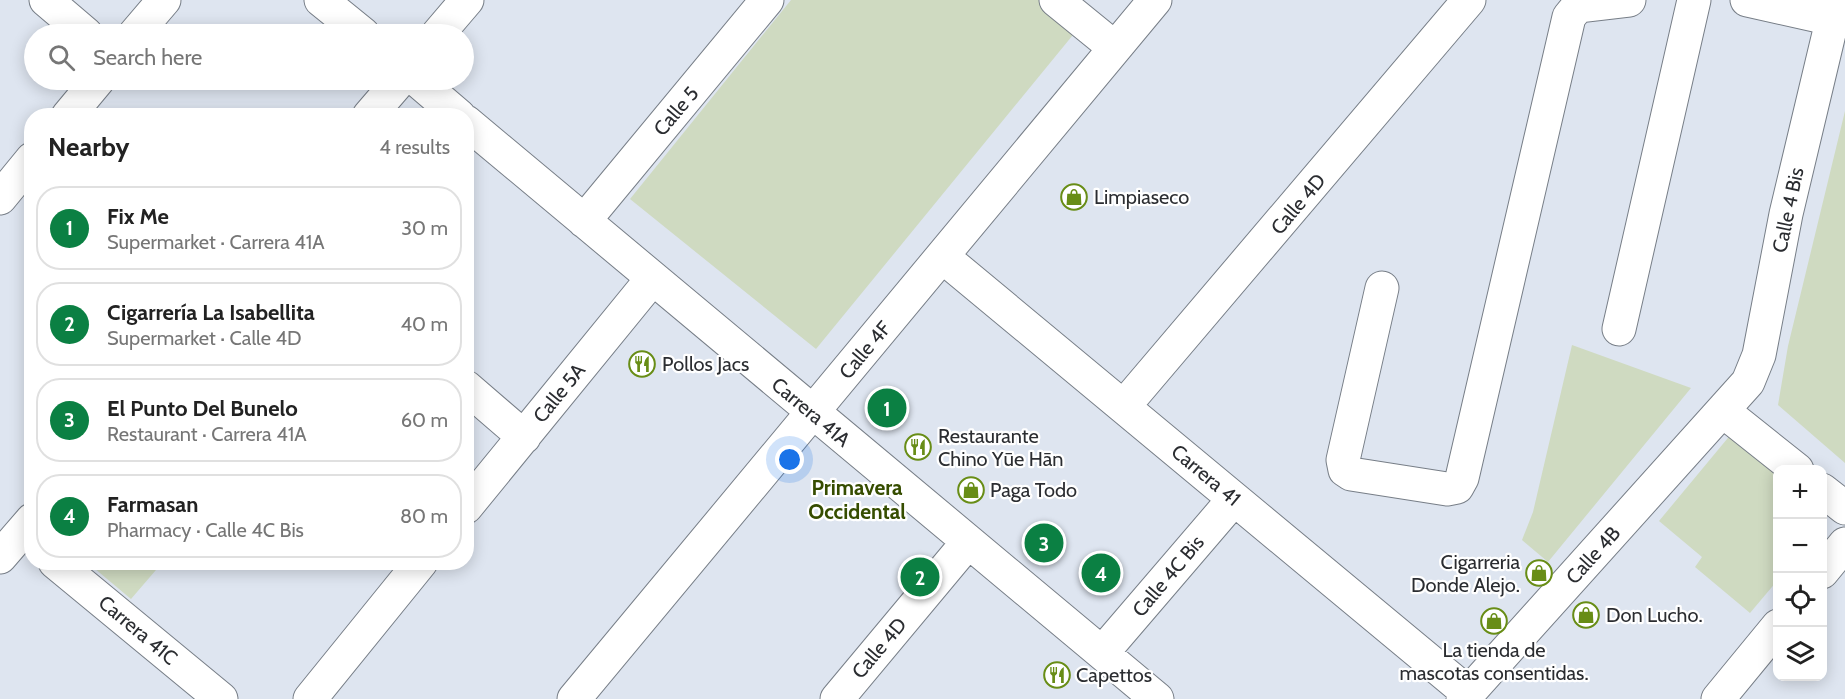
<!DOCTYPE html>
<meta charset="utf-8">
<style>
:root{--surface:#fff;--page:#f2f2f2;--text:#222;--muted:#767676;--line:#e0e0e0;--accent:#0b8043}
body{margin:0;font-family:Cabin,sans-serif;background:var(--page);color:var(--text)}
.controls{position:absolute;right:18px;bottom:18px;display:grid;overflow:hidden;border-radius:12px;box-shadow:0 3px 15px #0003}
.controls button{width:54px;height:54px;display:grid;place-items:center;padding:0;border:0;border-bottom:2px solid var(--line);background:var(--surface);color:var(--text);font:30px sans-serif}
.you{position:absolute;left:790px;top:460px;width:21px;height:21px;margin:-15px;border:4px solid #fff;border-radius:50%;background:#1a73e8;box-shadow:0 0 0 9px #1a73e833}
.badge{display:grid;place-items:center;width:39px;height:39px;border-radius:50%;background:var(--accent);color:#fff;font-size:20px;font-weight:700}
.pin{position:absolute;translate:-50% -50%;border:3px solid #fff;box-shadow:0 2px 6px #0006}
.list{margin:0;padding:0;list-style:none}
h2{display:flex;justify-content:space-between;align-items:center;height:78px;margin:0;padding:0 24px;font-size:26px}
h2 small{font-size:20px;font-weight:400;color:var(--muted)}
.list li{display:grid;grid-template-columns:39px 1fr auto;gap:18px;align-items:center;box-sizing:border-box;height:84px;margin:0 12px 12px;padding:0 12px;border:2px solid var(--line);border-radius:24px}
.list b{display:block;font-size:22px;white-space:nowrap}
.list p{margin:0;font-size:20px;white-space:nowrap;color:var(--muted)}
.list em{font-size:20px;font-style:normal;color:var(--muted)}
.icon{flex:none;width:33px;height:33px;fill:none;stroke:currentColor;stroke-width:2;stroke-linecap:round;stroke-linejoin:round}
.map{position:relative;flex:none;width:1845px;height:699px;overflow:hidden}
.search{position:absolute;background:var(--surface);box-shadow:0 3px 15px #0003;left:24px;top:24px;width:450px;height:66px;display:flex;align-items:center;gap:15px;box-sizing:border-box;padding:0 21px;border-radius:33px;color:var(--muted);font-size:22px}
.panel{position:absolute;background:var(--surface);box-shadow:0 3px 15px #0003;left:24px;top:108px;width:450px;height:462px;border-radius:24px}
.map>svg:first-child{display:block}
.green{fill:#cfdac1}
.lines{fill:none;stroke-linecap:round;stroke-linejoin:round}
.minor-casing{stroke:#777e87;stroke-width:35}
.minor{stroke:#fff;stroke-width:33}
.labels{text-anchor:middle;stroke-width:4.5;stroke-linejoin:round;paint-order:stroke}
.street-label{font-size:20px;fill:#2b2d31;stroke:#fff}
.poi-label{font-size:20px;fill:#2b2d31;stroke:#fff;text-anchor:start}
.neighbourhood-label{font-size:21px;font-weight:bold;fill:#364d00;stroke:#fff}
</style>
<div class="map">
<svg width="1845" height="699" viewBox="0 0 1845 699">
<rect width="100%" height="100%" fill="#dee5f0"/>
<path class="green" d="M791,0h250l36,30 -261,319 -186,-150z
M1845,111v352l-67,-58 10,-59z
M1572,345l119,43 -143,174 -26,-22 11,-28z
M1732,433l45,39v109l-27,32 -55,-46 7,-10 -43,-36z
M88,563l74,-1v1l-31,36z"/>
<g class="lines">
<g class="minor-casing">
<path id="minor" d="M46,0l40,34
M321,0l42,34
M1056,0l59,48
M1747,0l85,19
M135,34l29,-34
M438,34l29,-34
M417,80l42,36
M68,116l30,-36
M369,116l31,-36
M466,122l691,577
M0,198l32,-39
M584,221l183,-221
M943,257l525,436
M1382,288l-39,172 2,10 6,4 96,15 10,-2 5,-9 107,-461 9,-11 51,-6
M1619,329l75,-329
M466,387l58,50
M1124,406l345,-406
M1723,411l74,59
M1822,490l23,18
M466,507l186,-228
M0,557l32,-37
M55,562l166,137
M1822,572l23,-28
M1102,653l132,-154
M310,699l111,-137
M574,699l581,-699
M837,699l131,-157
M1463,699l285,-317 11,-27 27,-141 51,-214
M1718,699l60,-73"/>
</g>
<use href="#minor" class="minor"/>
</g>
<defs>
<g id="shop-ring" transform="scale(1.35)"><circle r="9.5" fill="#fff" stroke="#688d16" stroke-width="1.5"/><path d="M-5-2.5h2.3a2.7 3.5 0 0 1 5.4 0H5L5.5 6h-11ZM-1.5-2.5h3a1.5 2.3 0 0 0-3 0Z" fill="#688d16"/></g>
<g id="restaurant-ring" transform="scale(1.35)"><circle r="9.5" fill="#fff" stroke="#688d16" stroke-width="1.5"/><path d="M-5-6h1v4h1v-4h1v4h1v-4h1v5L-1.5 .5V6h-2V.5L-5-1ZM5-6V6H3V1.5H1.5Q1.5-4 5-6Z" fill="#688d16"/></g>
</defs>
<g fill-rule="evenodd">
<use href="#shop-ring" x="1074" y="197"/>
<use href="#restaurant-ring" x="642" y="364"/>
<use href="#restaurant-ring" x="918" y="447"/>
<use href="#shop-ring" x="971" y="490"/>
<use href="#shop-ring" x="1539" y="573"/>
<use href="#shop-ring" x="1586" y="615"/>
<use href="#shop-ring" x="1494" y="621"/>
<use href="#restaurant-ring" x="1057" y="675"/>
</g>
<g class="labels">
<g class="street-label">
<text transform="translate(676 111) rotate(-50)" y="7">Calle 5</text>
<text transform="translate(1298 204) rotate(-50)" y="7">Calle 4D</text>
<text transform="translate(1788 210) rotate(-78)" y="7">Calle 4 Bis</text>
<text transform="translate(865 350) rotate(-50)" y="7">Calle 4F</text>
<text transform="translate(559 393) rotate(-51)" y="7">Calle 5A</text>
<text transform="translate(811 412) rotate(40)" y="7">Carrera 41A</text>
<text transform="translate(1206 475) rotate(40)" y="7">Carrera 41</text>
<text transform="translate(1593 555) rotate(-48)" y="7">Calle 4B</text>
<text transform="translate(1168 576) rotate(-50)" y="7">Calle 4C Bis</text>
<text transform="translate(138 630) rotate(40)" y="7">Carrera 41C</text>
<text transform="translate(879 648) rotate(-50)" y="7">Calle 4D</text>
</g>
<g class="poi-label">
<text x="1094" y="204">Limpiaseco</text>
<text x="662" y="371">Pollos Jacs</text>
<text x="938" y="443">Restaurante<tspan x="938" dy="23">Chino Yūe Hān</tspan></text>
<text x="990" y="497">Paga Todo</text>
<text x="1520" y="569" text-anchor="end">Cigarreria<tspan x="1520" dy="23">Donde Alejo.</tspan></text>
<text x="1606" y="622">Don Lucho.</text>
<text x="1494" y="657" text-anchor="middle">La tienda de<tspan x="1494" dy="23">mascotas consentidas.</tspan></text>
<text x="1076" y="682">Capettos</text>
</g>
<g class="neighbourhood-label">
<text x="857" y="495">Primavera<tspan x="857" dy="24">Occidental</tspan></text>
</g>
</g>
</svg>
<div class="controls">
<button>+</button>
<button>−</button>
<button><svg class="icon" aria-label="locate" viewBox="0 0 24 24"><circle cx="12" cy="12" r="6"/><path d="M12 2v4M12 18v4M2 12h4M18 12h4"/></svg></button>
<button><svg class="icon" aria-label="layers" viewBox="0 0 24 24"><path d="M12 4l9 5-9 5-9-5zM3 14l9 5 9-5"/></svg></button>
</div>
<div class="you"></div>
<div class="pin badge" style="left:887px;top:408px">1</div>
<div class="pin badge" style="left:920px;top:577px">2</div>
<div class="pin badge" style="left:1044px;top:543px">3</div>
<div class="pin badge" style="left:1101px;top:573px">4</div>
<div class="search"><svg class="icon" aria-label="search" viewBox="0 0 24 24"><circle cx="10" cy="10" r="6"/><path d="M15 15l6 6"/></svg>Search here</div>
<section class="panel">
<h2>Nearby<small>4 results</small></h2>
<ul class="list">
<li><span class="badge">1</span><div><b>Fix Me</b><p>Supermarket · Carrera 41A</p></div><em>30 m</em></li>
<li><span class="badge">2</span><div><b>Cigarrería La Isabellita</b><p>Supermarket · Calle 4D</p></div><em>40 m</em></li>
<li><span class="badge">3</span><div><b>El Punto Del Bunelo</b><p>Restaurant · Carrera 41A</p></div><em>60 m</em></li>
<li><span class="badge">4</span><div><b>Farmasan</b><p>Pharmacy · Calle 4C Bis</p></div><em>80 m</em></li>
</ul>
</section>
</div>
